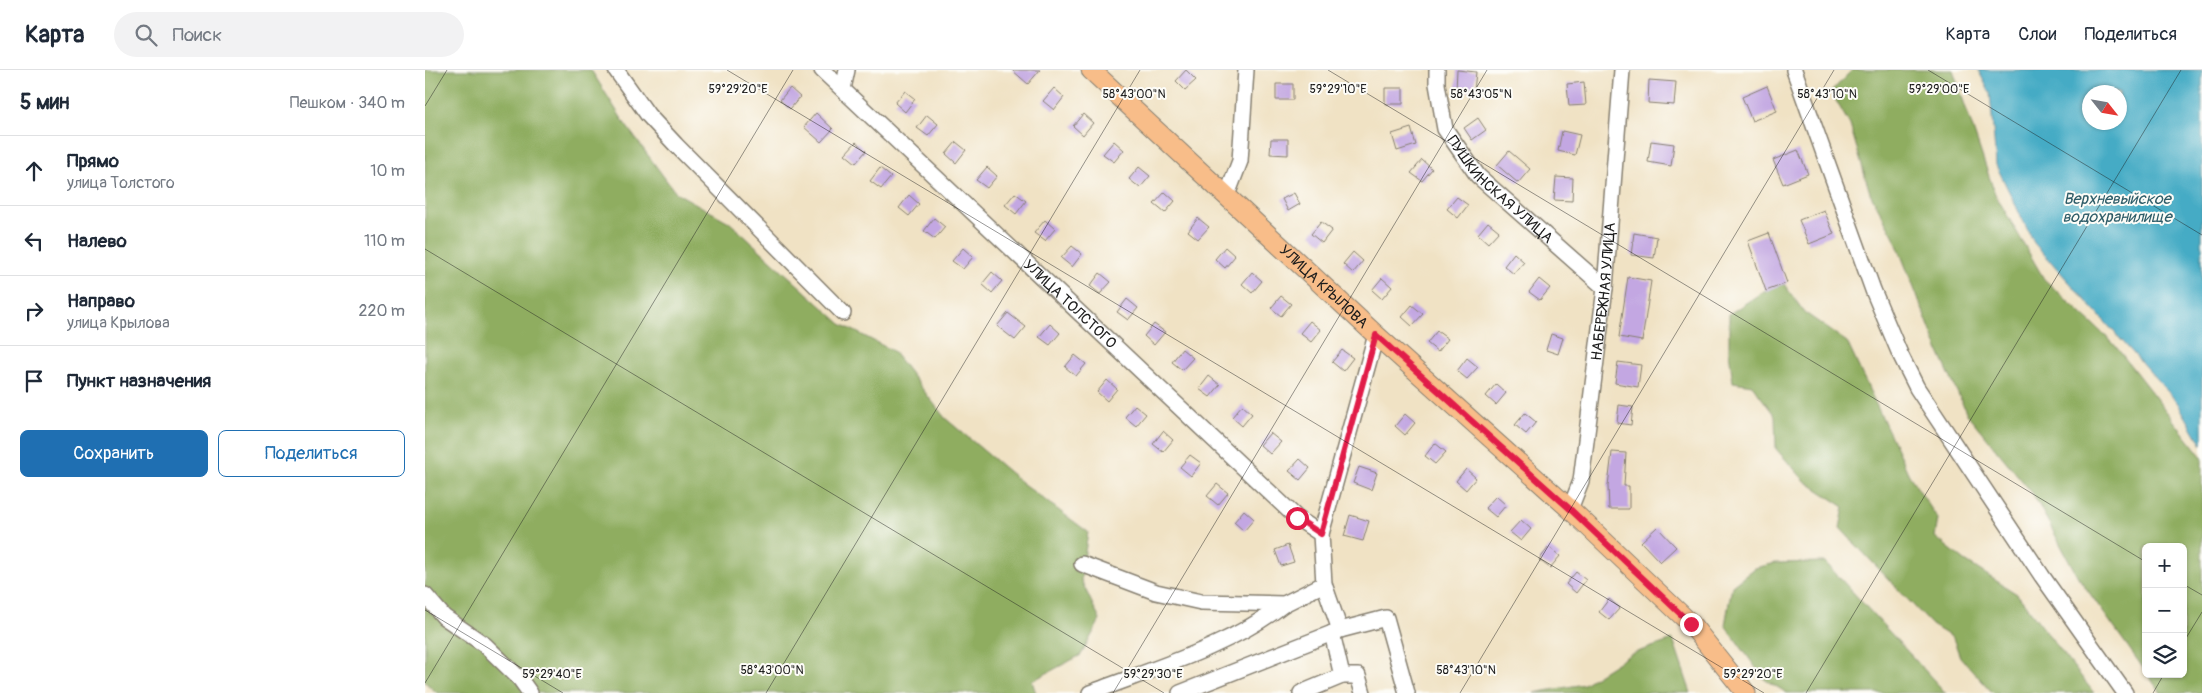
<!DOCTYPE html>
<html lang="ru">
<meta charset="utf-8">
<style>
:root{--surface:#fff;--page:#f2f2f3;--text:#1f2937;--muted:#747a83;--line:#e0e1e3;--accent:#1f6fb2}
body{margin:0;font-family:Pangolin,sans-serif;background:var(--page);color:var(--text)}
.controls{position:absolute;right:15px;bottom:15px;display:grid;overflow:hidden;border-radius:8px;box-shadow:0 1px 4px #0004}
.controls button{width:45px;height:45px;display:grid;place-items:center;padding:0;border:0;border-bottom:1px solid var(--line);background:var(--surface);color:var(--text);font:25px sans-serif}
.compass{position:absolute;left:1657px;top:15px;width:45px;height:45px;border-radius:50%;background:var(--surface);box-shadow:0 1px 4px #0004;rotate:121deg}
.stop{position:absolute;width:15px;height:15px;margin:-11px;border:4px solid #e11d48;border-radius:50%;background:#fff}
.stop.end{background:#e11d48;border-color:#fff;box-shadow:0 1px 5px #0008}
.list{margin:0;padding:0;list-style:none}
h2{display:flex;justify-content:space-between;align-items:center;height:65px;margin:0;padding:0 20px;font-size:21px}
h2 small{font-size:16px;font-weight:400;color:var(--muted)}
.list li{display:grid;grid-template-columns:32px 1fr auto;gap:15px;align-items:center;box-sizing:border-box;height:70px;padding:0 20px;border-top:1px solid var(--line)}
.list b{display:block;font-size:19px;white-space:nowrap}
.list p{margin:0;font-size:16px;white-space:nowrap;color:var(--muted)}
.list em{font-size:16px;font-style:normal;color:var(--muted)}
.actions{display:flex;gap:10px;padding:15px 20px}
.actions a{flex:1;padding:11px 0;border:1px solid var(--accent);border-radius:8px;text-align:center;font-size:18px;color:var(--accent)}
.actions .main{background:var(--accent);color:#fff}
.icon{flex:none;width:28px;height:28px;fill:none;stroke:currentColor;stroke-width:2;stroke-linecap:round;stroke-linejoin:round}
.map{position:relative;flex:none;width:1777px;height:623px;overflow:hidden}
header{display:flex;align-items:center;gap:30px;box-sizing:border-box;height:70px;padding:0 25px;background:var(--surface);border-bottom:1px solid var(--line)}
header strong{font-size:24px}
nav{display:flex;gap:28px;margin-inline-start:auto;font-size:18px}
.search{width:350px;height:45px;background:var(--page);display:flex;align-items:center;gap:12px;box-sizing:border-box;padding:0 18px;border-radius:28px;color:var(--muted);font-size:19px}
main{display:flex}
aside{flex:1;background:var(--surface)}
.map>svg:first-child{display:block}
.forest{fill:#8fad60;stroke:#56643e}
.water{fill:#45abc5;stroke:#306470;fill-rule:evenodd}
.building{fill:#c3a7e2}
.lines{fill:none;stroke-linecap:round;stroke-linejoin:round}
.minor-casing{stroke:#867f70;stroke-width:18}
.major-casing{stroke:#867f70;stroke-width:21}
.minor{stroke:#fff;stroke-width:15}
.major{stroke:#f8bd89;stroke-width:19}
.route{stroke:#e11d48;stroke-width:6}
.ticks{fill:none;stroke:#1c1c1c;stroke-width:1;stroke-opacity:0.45}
.labels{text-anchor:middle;stroke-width:4;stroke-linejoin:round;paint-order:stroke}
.street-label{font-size:15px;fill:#1c1c1c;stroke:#fdfcf7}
.water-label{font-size:16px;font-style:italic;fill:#2e5c68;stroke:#fdfcf7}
.ticks-label{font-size:12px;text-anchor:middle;fill:#1c1c1c;stroke:#fdfcf7;stroke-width:4;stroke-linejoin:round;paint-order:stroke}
</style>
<header>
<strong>Карта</strong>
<div class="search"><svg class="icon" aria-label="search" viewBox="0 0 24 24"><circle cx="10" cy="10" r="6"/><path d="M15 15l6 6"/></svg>Поиск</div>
<nav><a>Карта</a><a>Слои</a><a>Поделиться</a></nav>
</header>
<main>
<aside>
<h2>5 мин<small>Пешком · 340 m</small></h2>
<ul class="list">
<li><svg class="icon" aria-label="ahead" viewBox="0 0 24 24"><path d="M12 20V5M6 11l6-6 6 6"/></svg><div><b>Прямо</b><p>улица Толстого</p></div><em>10 m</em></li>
<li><svg class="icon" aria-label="left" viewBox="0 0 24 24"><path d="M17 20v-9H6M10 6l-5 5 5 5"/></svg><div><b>Налево</b></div><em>110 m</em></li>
<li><svg class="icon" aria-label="right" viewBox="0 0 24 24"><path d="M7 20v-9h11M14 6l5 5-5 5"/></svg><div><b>Направо</b><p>улица Крылова</p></div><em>220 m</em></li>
<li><svg class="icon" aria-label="arrive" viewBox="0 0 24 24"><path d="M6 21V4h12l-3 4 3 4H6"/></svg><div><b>Пункт назначения</b></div></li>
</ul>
<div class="actions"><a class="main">Сохранить</a><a>Поделиться</a></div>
</aside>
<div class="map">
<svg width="1777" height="623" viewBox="0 0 1777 623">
<rect width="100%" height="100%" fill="#fdfcf7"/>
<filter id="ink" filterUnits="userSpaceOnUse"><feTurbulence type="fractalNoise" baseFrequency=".02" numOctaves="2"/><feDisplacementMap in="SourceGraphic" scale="10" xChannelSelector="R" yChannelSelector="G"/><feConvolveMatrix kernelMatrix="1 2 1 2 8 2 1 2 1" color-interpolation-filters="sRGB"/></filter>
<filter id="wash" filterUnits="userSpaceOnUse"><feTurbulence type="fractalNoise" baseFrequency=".0096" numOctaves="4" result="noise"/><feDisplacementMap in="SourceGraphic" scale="20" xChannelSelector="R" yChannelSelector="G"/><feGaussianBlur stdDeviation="1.12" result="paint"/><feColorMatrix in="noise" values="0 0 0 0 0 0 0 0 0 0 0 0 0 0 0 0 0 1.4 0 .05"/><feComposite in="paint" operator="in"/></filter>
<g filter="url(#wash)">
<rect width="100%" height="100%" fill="#f0e2c4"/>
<path class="forest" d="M0,0h166l34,54 50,68 54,30 112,102 52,27 52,67 77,65 66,49 -7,48 19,40 -19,35 -49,26 4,12h-599l-12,-11z
M1427,0h101l42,124 49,85 69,64 89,114v236h-41l-14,-19h36v-127h-37v125l-68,-95 -45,-83 -66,-80 -28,-62 -45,-115 -24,-44 -20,-68 -19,-33z
M1356,210l23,32 43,30 62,133 29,44 -3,18 30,24 52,33 77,99h-101l-33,-36 -7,-19 -21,-13 -92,-97 4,-21 -39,-26 -29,-32 -1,-33 -23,-31 -19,-3 -4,-30v-38z
M1400,492l118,128 3,3h-159l-23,-14 -39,-54 7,-39 23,-18 21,-5z
M1248,570l18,53h-157l50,-9 47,-30z"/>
<path class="water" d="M1553,0h224v375l-25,-43 -143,-159 -38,-78 -6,-72zM1664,22h30v30h-30z"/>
<g id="blocks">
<path class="building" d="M587,0h28l-12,14z
M761,0l10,10 -11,10 -9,-9z
M1032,0l19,2 -2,19 -18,-1z
M1224,10l27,2 -2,23 -26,-2z
M1159,12l2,23 -17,1 -2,-22z
M851,14h17v16h-17z
M1342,16l10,25 -25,10 -10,-24z
M365,18l10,9 -10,12 -10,-9z
M629,18l10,9 -10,13 -11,-9z
M960,18h18v16h-18z
M480,21l10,8 -10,13 -10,-9z
M391,43l17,16 -12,13 -17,-15z
M658,44l10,9 -10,12 -10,-9z
M502,45l11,9 -10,12 -11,-8z
M1053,48l8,12 -14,10 -8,-12z
M986,58l5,17 -19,6 -5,-17z
M1137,61l18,4 -5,20 -17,-4z
M846,69h17v16l-18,-1z
M689,71l10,9 -10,12 -11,-8z
M1226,71l23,3 -3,22 -23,-4z
M431,72l10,9 -10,12 -11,-9z
M531,72l10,8 -10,13 -10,-9z
M1373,80l10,24 -25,10 -10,-24z
M1084,81l21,18 -12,14 -21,-18z
M997,90l10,9 -10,12 -11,-8z
M562,97l10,9 -10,12 -11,-8z
M714,97l11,9 -10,12 -11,-9z
M455,98l11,9 -10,12 -11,-8z
M1131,107l17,1 -1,23 -18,-1z
M740,122l10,9 -10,12 -11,-9z
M590,123l11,8 -10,13 -11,-9z
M869,123l6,11 -12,7 -6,-12z
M484,125l10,9 -10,12 -10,-8z
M1032,127l11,8 -10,13 -11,-9z
M1399,140l10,24 -25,10 -10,-24z
M509,148l11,9 -10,12 -11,-8z
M773,148l11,9 -11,12 -10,-8z
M620,150l10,9 -10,12 -11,-8z
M896,152l11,8 -10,13 -11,-9z
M1063,152l11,9 -11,12 -10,-9z
M1209,163l23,4 -3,21 -23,-3z
M1344,163l18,50 -21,8 -18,-50z
M647,176l10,8 -10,13 -11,-9z
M800,177l10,9 -10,12 -10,-9z
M538,178l10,9 -10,12 -11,-8z
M928,182l10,9 -10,12 -10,-9z
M1089,183l10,9 -10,12 -10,-8z
M567,202l10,9 -10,12 -10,-9z
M827,202l10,9 -10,12 -10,-9z
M675,203l11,9 -11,12 -10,-8z
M1203,207l23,4 -9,60 -23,-4z
M957,208l10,9 -10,12 -10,-9z
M1114,209l11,9 -10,12 -11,-8z
M856,226l10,8 -10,12 -10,-8z
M702,229l11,9 -10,12 -11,-8z
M987,235l11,9 -11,12 -10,-9z
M583,243l18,14 -11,13 -18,-14z
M885,251l11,9 -10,12 -11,-9z
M625,254l10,9 -10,12 -11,-8z
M729,254l11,8 -11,13 -10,-9z
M1012,261l11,8 -10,13 -11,-9z
M1126,264l12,4 -5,16 -12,-4z
M757,279l11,9 -11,12 -10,-8z
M917,280l11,8 -10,13 -11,-9z
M650,285l11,9 -10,12 -11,-9z
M1042,288l11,9 -11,12 -10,-8z
M1193,292l23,3 -3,22 -23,-4z
M784,306l11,9 -10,12 -11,-8z
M682,310l10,9 -10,12 -10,-9z
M1071,314l10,9 -10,12 -10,-9z
M710,335l11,9 -10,12 -11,-9z
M817,335l10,9 -10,12 -10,-9z
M1194,335l14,2 -2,18 -14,-2z
M1100,343l11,9 -10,12 -11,-9z
M980,344l10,9 -10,12 -10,-9z
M738,361l10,9 -10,12 -10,-8z
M845,363l11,9 -11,12 -10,-9z
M1010,373l11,9 -11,12 -10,-8z
M1187,382l14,1 -2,33h5v23h-20l-1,-23z
M765,385l11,8 -10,13 -11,-9z
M875,389l10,9 -10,12 -11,-9z
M934,397l18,6 -6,17 -18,-7z
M1041,399l10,9 -10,12 -10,-9z
M792,414l11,9 -10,12 -11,-9z
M1071,426l10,9 -10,12 -11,-9z
M819,440l10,9 -10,12 -10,-9z
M925,445l19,6 -6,20 -19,-5z
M1096,450l10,9 -10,12 -11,-9z
M1232,457l19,20 -16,15 -19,-20z
M863,475l6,17 -13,4 -6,-16z
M1124,477l11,9 -10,12 -11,-8z
M1151,502l10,8 -10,13 -10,-9z
M1184,529l11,9 -11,12 -10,-8z"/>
</g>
</g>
<g filter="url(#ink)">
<use href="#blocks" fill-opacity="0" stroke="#867f70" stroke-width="1"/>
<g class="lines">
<g class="minor-casing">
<g id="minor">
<path d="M191,0l32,45 28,30 167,168"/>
<path id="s1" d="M397,0l475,448 24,16"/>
<path id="s2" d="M1012,0v14l8,45 33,47 127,112"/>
<path d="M1369,0l79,220 27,64 17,34 125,188 83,117"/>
<path d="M418,19l4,-19"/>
<path d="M802,125l13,-34 6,-91"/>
<path id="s3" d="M1145,439l11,-28 24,-193 17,-218"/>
<path d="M657,494l74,28 45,10 83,2 40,-20"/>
<path d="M0,525l19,22 41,28 35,34 10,14"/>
<path d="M915,560l46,-12 21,75"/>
<path d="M917,606h16l5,17"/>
<path d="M665,623c65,-25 139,-46 194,-89"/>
<path d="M755,623l160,-63 -16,-46 -3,-50 55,-199"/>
<path d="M876,623l41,-17 -10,-43"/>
</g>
</g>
<g class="major-casing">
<g id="major">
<path id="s4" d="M666,0l285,265 194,174 121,115 55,69"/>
</g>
</g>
<use href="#minor" class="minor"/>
<use href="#major" class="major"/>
</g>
</g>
<g class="lines" filter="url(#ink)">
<path class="route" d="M872,448l24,16 55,-199 194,174 121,115"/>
</g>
<path class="ticks" d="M302,0l1037,623M903,0l818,492M1503,0l274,165M0,36l22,-36M0,179l739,444M1758,514l19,11M0,540l138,83M1758,573l19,-31M0,613l368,-613M341,623l374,-623M688,623l374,-623M1035,623l374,-623M1381,623l375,-623M1728,623l11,-19"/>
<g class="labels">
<g class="street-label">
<text dy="5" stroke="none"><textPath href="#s2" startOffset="142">ПУШКИНСКАЯ УЛИЦА</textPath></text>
<text dy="5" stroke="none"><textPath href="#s4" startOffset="318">УЛИЦА КРЫЛОВА</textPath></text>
<text dy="5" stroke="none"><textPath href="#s3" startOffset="221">НАБЕРЕЖНАЯ УЛИЦА</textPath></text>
<text dy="5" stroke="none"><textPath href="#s1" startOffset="341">УЛИЦА ТОЛСТОГО</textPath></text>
</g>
<g class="water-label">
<text x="1692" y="134">Верхневыйское<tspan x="1692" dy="18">водохранилище</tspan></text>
</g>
</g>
<g class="ticks-label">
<text x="1514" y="23">59°29'00"E</text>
<text x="313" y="23">59°29'20"E</text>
<text x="913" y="23">59°29'10"E</text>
<text x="709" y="28">58°43'00"N</text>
<text x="1056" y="28">58°43'05"N</text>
<text x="1402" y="28">58°43'10"N</text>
<text x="347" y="604">58°43'00"N</text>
<text x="1041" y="604">58°43'10"N</text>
<text x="127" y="608">59°29'40"E</text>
<text x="728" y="608">59°29'30"E</text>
<text x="1328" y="608">59°29'20"E</text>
</g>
</svg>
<div class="controls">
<button>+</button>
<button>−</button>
<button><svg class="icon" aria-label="layers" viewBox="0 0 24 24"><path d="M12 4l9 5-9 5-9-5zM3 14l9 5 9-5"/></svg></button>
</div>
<svg class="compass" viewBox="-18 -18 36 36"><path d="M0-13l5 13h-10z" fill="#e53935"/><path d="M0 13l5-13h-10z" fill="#747a83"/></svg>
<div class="stop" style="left:872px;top:448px"></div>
<div class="stop end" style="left:1266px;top:554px"></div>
</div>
</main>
